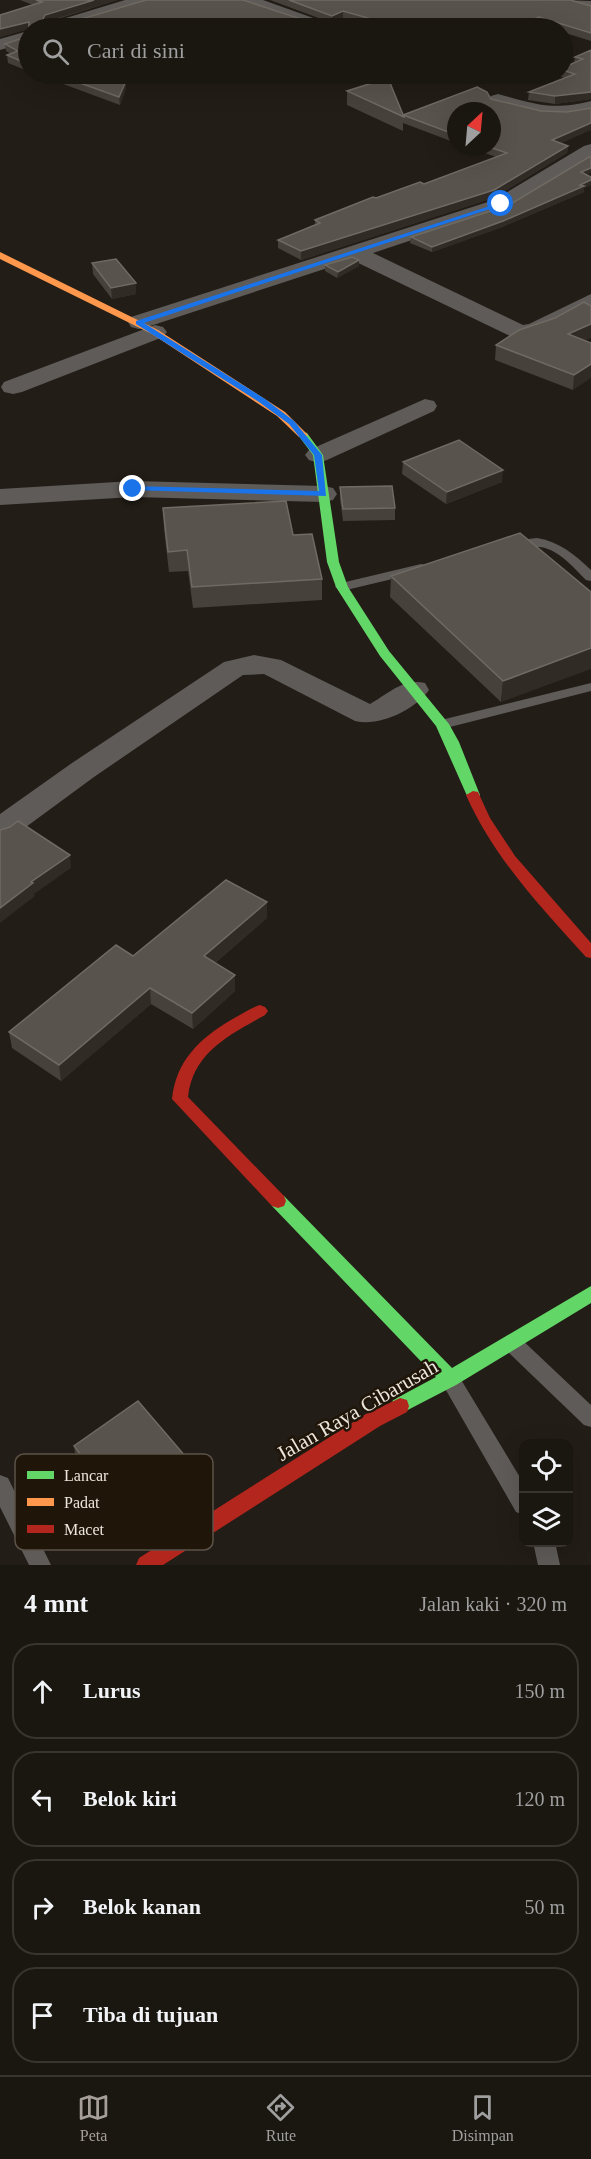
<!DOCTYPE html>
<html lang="id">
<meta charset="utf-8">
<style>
:root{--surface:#1a1610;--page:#231f19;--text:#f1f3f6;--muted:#9f9f9f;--line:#383530;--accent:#a59f97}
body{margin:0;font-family:"Times New Roman",serif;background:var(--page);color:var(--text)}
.controls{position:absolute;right:18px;bottom:18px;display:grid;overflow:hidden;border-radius:12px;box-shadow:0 6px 24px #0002}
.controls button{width:54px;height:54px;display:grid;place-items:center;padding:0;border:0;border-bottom:2px solid var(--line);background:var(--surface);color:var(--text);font:30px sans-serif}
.compass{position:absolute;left:447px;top:102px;width:54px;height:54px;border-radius:50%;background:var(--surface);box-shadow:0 6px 24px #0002;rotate:26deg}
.stop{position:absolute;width:18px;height:18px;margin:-14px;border:4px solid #1a73e8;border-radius:50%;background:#fff}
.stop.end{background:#1a73e8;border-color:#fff;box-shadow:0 2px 6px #0008}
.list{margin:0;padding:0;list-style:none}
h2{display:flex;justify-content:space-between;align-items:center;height:78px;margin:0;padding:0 24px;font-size:26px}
h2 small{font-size:20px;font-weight:400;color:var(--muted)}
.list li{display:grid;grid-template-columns:39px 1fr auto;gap:18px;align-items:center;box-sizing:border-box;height:96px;margin:0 12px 12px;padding:0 12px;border:2px solid var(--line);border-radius:24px}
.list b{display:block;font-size:22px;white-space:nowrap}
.list em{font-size:20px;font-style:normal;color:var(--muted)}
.icon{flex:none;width:33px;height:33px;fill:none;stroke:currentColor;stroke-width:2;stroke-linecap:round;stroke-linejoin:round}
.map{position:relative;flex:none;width:591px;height:1565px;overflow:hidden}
.search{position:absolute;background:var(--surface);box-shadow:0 6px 24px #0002;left:18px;right:18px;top:18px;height:66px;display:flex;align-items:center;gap:15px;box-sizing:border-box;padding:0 21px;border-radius:33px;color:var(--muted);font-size:22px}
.sheet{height:510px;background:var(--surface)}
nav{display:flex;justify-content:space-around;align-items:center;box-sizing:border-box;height:84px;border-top:2px solid var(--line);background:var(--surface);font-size:16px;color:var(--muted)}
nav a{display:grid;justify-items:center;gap:3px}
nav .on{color:var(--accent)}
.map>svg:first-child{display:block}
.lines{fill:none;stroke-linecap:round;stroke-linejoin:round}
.lane{fill:#5e5b58;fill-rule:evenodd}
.street{fill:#5e5b58;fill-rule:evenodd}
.fast{fill:#63d668;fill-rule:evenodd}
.slow{fill:#ff974d;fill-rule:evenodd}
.jam{fill:#b3261e;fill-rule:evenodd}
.wall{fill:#46413a}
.shaded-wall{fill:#302b24}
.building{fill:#58534c;stroke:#6f6a62;stroke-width:1.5}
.route{fill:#1a73e8}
.labels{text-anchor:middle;stroke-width:5;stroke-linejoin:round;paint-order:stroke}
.near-street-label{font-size:21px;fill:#ece5dc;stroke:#1f1508}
.key{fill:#1f1508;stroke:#5c5348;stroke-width:1.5}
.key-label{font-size:16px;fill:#ece5dc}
</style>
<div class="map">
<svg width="591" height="1565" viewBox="0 0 591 1565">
<rect width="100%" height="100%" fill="#221d16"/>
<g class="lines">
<path class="lane" d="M537,538c23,4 37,16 54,32v11l-5,-1c-12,-12 -24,-27 -41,-32 -12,-4 -32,5 -40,-3l6,-4z
M421,564l5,1 2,3 -2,3 -84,20 -7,-4 2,-3z
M591,683v8l-149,38 -7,-5 2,-3z
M512,1334l7,3 72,68v22l-7,-2 -79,-76 -3,-6 3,-6z
M450,1370l7,3 67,111v31l-8,-3 -73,-127 -3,-6 3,-6z
M0,1475l8,3 43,87h-22l-29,-58z
M533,1542h22l5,23h-22z"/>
<path class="street" d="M125,0h26l-2,4 -81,24h-25l3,-4z
M239,0h24l67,24 3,4h-24l-68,-24z
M562,0l29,1v10l-27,-7z
M28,31v11l-28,8v-11z
M498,94c38,10 54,17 93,7v12c-33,12 -67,-1 -100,-9l-2,-4 2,-4z
M591,144v14l-83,50 -135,45 150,72 6,-1 62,-30v16c-24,12 -51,34 -79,27l-160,-77 -205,67 -8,2 -8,-2 -3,-5 3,-5 363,-117 90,-54z
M155,325l8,2 4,5 -4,5 -141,55 -9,2 -9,-2 -3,-5 3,-5z
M425,399l9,2 3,5 -3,5 -107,49 -9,3 -9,-3 -4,-5 4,-5z
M133,481l191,5 9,2 4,6 -4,6 -9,2 -191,-5 -133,8v-16z
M254,655l27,5 89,44c18,-10 33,-26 55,-21l4,7c-14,20 -50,37 -74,31l-91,-47 -21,1 -149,102 -83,61 -11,3v-27l72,-51 152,-101z"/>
<path class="fast" d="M303,432l4,1 16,22 16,107 9,25 41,64 60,73 10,18 21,53 -2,3h-10l-32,-72 -56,-70 -44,-69 -9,-25 -14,-107 -15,-20z
M278,1194l6,2 168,172 139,-82v17l-135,82 -56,29 -7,-2 -2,-6 2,-6 43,-23 -164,-171 -2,-5 2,-5z"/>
<path class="slow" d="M0,252l158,78 127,82 23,23 -5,3 -4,-1 -22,-21 -125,-82 -152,-75z"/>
<path class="jam" d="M473,791l5,1 12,26 25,38 76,87v15l-5,-1c-46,-51 -92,-99 -120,-162z
M260,1005l5,2 3,4 -3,4c-35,20 -72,37 -77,82l96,99 2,5 -2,5 -6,2 -6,-2 -100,-107c4,-38 27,-60 59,-79 9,-5 19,-12 29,-15z
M400,1398l7,2 2,6 -2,6 -27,14 -217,139h-27l3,-7 227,-144z"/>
</g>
<path class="wall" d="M20,0h97l-72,23h23l78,-23 167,23v5h-242l-43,1 -28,8v-22l33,-10z
M270,0h300l21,6v35l-29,-9v-4h-10l-14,-4 -11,4h-148l-36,-10 -11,5z
M28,36v35l-20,-8 -1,-8 4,-1 -5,-3 -1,-7z
M591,50v49l-36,5 -27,-4 1,-8 35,-14 -4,-2v-2h2v-6l12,-5 1,-6z
M36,74h73l17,14 -6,17z
M347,91l56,24 88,-16 50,12 26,1 -6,31 7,3 -1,7 -74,45 -192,62 -23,-12v-8l37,-15v-5l61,-22 48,-14 72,-27 -28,-10h24l-36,-36v32l-53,-20v8l-56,-26z
M587,175l4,2v8l-7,3v4l-82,35 -70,25 -22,-9 1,-6 98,-32z
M92,263l44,20v11l-24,5 -19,-25z
M325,265l34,1 -22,12 -12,-7z
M585,341l-12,49 -78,-30 1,-15z
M403,462l99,20 -56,22 -44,-30z
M340,487l55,21v12l-52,1 -3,-22z
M163,508l130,27 29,44v21l-129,8 -5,-37 -19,1 -5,-43z
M520,533l-19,169 -111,-105 1,-21z
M267,918l-52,45 20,12v16l-42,38 -42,-25 -90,77 -49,-33 -3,-16 124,-76z
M74,1446l113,23 -65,48 -46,-58z"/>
<path class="shaded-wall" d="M94,0h23l-72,22 -3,6 -1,-5 4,-8z
M343,11v7l-11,5v-7z
M539,17l-1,7 -11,4h-16z
M29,22l-1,7 -28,8v-8z
M313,23v5h-12z
M126,81v7l-6,17 -1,-8z
M591,92v7l-36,5v-8z
M591,123v7l-40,18 1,-8z
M568,146l-1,7 -74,45 -192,62v-9z
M591,168v5l-11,5 1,-6z
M591,180v5l-7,3v4l-82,35 -70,25v-5z
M359,260v6l-22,12 1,-6z
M136,283v11l-24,5 -1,-11z
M591,324v14l-25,11 2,-15z
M591,364v14l-18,12 1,-15z
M503,470l-1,12 -56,22 1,-12z
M591,648v21l-90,33 2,-21z
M70,855l1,13 -37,26 1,2 -35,27v-15l31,-26z
M267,902v16l-63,54v-16z
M235,975v16l-42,38 -1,-16z
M150,988l1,16 -90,77 -2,-16z
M186,1457l1,12 -65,48 -2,-12z"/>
<path class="building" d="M36,0h58l-49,15 -4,8h27l78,-23h97l70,23 -12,5h-209l-18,-6 -3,6h-42v-6l-29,7v-14l42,-13z
M289,0h281l21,6v27l-52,-16 -28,11h-108l-60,-17 -11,5z
M28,36v28l-21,-9 11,-4 -13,-7z
M591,50v42l-36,4 -26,-4 46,-18 -13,-4v-2l21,-9 -8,-2z
M55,74h54l17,7 -7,16z
M388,78l16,39 -57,-26z
M477,87l10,5 4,7 50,12 26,1 24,-4v15l-39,17 16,6 -74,44 -193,61 -23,-11 42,-17 -5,-3 58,-23 3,1 44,-16 4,2 83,-31 -18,-6h3v-36h-36v24l-53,-20z
M589,157h2v11l-10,4 10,5v3l-11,5 4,1 -81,35 -71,26 -21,-10 98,-32z
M352,257l7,3 -21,12 -13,-7z
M116,259l20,24 -25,5 -19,-25z
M584,302l7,4v18l-23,10 23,9v21l-17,11 -78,-30 23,-15 36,-12z
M459,440l44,30 -56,22 -44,-30z
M392,486l3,22 -52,1 -3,-22z
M286,501l7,34 19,-1 10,45 -130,8 -5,-37 -19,2 -5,-44z
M520,533l71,59v56l-88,33 -112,-105z
M18,821l52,34 -39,27 2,1 -33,25v-78l10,-3z
M226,880l41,22 -63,54 31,19 -43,38 -42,-25 -91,77 -50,-33 107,-87 17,11z
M138,1401l48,56 -66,48 -46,-59z"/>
<path class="route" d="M499,203l6,1 -361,119 121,76 29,22 28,34 4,41 -196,-6v-3l3,-1 186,5 -5,-36 -25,-31 -30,-22 -123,-78v-3z"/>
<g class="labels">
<g class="near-street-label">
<text transform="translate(357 1410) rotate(-30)" y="7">Jalan Raya Cibarusah</text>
</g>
</g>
<rect x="15" y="1454" width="198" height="96" rx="9" class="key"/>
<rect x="27" y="1471" width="27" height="8" fill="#63d668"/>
<rect x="27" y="1498" width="27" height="8" fill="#ff974d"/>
<rect x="27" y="1525" width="27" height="8" fill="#b3261e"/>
<g class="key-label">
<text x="64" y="1481">Lancar</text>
<text x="64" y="1508">Padat</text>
<text x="64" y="1535">Macet</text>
</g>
</svg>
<div class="controls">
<button><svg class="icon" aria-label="locate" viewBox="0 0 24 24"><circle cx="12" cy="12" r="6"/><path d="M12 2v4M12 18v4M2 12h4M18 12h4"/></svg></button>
<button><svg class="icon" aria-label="layers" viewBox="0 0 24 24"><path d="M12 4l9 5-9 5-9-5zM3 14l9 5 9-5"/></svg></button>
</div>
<svg class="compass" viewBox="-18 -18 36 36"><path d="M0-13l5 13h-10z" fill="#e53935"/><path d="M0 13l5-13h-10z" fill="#9f9f9f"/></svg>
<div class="stop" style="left:501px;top:204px"></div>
<div class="stop end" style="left:133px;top:489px"></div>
<div class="search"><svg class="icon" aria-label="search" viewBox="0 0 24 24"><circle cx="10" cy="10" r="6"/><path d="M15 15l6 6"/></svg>Cari di sini</div>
</div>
<section class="sheet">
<h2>4 mnt<small>Jalan kaki · 320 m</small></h2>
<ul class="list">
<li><svg class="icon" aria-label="ahead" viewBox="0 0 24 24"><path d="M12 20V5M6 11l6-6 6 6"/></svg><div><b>Lurus</b></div><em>150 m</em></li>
<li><svg class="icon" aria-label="left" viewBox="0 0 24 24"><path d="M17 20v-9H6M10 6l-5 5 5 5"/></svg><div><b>Belok kiri</b></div><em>120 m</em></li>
<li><svg class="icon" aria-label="right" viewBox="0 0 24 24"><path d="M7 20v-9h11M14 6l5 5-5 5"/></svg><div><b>Belok kanan</b></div><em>50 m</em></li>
<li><svg class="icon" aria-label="arrive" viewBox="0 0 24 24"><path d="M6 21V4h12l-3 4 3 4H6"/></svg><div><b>Tiba di tujuan</b></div></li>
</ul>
</section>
<nav>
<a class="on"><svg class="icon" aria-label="map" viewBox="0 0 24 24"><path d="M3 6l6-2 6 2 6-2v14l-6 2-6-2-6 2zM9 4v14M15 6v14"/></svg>Peta</a>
<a><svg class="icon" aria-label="directions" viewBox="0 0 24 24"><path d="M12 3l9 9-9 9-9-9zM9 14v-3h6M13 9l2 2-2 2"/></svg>Rute</a>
<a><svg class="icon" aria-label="saved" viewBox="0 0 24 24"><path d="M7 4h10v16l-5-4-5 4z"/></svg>Disimpan</a>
</nav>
